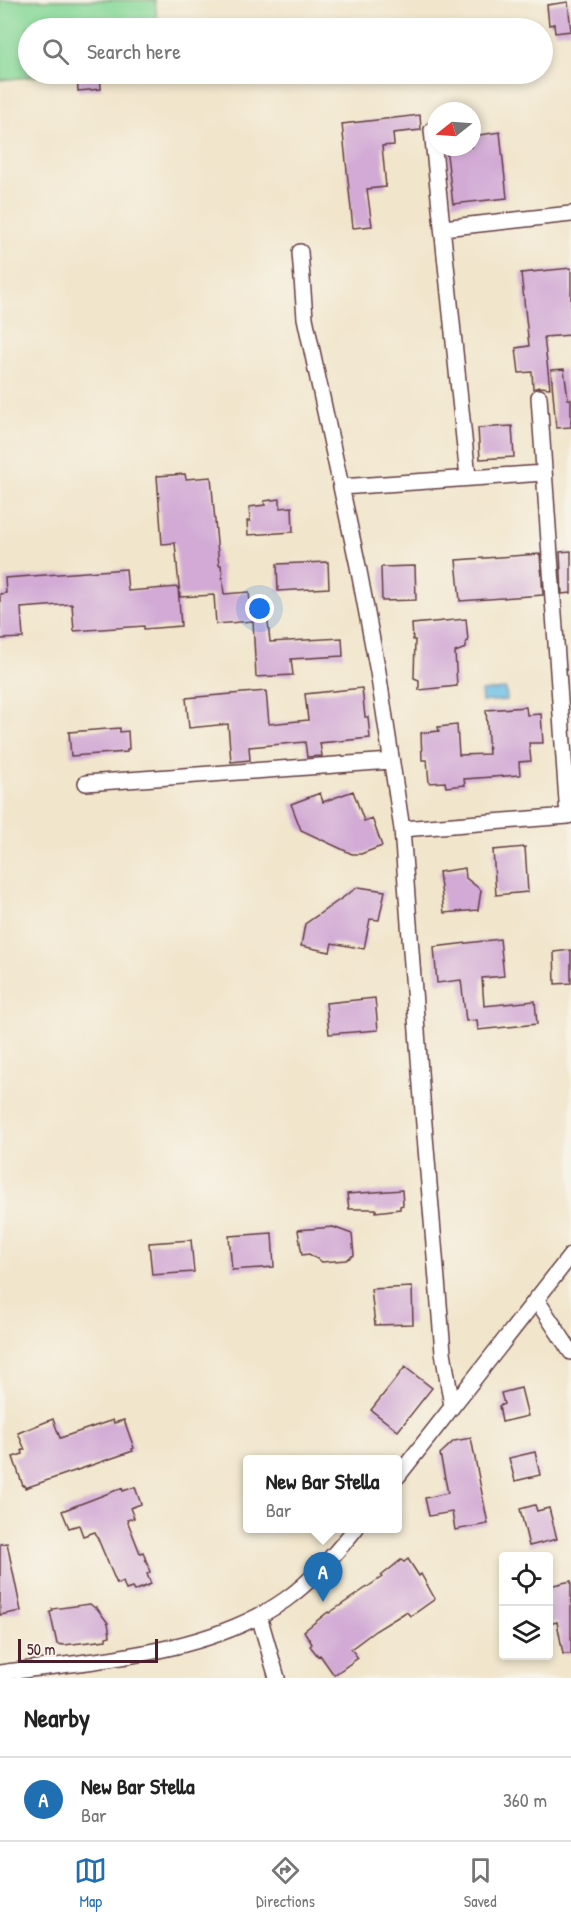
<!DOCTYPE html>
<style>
:root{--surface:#fff;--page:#f6f6f6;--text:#222;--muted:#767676;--line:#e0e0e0;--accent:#1f6fb2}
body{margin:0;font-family:"Patrick Hand",sans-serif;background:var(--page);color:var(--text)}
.controls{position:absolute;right:18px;bottom:18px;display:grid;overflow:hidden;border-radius:6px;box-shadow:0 3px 9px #0003}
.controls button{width:54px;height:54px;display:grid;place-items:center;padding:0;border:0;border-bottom:2px solid var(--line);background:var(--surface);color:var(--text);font:30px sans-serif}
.compass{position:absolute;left:427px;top:102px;width:54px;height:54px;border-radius:50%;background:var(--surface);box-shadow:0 3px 9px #0003;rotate:253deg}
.scale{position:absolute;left:18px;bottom:15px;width:140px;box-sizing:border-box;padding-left:6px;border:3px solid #4a1f2b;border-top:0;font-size:16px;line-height:21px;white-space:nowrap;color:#4a1f2b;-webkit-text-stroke:4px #f7f3e8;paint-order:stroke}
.you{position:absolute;left:260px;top:609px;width:21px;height:21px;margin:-15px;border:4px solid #fff;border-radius:50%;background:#1a73e8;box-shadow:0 0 0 9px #1a73e833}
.badge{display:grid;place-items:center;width:39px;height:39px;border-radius:50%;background:var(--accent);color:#fff;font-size:20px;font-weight:700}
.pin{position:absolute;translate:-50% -50px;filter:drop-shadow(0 2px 3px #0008)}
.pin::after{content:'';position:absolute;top:32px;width:21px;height:18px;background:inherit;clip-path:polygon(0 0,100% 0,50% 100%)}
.popup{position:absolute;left:243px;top:1455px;width:159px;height:78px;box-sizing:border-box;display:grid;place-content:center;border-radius:6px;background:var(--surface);filter:drop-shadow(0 2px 4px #0005);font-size:20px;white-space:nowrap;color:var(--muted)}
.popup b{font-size:22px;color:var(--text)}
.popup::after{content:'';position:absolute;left:50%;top:100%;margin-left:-12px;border:12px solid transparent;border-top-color:var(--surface)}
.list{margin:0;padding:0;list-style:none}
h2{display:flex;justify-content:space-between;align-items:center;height:78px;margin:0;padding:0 24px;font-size:26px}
h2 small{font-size:20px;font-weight:400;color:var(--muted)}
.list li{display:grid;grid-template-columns:39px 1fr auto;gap:18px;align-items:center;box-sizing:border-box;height:84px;padding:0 24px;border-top:2px solid var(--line)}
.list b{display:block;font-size:22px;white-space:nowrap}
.list p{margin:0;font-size:20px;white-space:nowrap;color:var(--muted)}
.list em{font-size:20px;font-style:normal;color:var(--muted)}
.icon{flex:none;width:33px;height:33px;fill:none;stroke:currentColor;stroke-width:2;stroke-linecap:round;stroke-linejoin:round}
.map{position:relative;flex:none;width:571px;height:1678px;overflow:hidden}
.search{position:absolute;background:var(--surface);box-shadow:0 3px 9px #0003;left:18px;right:18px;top:18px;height:66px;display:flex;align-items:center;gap:15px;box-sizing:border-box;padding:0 21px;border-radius:33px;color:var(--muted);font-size:22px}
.sheet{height:162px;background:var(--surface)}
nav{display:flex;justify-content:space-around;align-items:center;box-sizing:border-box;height:84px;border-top:2px solid var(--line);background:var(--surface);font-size:16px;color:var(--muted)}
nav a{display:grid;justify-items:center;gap:3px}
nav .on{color:var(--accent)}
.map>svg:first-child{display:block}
.green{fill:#86d898;stroke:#687c62;stroke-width:1.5}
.water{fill:#68bee4;stroke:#596e88;stroke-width:1.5}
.building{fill:#d2aad5}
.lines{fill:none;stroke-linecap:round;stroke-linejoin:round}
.minor-casing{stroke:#633d43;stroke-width:18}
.minor{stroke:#fff;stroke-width:15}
</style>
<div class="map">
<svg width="571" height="1678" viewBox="0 0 571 1678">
<rect width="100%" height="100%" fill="#f7f3e8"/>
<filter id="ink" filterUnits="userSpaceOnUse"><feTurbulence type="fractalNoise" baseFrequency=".0167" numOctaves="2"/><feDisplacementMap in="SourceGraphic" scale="12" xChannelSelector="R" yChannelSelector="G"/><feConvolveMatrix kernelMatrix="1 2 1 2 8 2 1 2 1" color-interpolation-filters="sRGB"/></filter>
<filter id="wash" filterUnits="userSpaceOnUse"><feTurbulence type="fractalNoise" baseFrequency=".008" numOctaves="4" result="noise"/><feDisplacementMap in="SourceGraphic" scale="24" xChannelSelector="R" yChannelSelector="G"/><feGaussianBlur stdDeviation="1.35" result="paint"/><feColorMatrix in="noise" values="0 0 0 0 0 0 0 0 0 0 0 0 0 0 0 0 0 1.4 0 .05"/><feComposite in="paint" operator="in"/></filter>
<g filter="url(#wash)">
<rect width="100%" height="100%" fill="#f1e5cb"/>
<path class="green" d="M0,0h155l3,28h-130v46h32l-60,6z"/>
<path class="water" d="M506,689l1,11 -25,2 -1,-11z"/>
<g id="blocks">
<path class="building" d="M568,2l3,29 -16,2 -1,-9 -5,1 -2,-20z
M77,74h23l1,15 -23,2z
M420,115l1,15 -28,3 1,12 -12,1 4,41 -19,2 5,37 -19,2 -11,-104z
M500,132l7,66 -54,6 -7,-57h26v-11z
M571,268v67l-27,2 6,51 -11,-1 -6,2 -1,-17 -13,1 -3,-25 13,-2 -8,-73z
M564,369l4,30h3v28l-15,1 -5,-58z
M512,426l2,31 -34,2 -2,-31z
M185,474l1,5 25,-2 8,88h2l3,29 25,-2 1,11 16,-1 4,40 72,-4 1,18 -52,3 2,16 -37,2 -3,-56 -37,3 -2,-29 -34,2 -5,-54 -13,1 -5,-68z
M280,499v9l12,-1 1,25 -45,3 -1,-14h3l-1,-14 16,-2 -1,-4z
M571,551v42l-9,1 -2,-42z
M540,554l3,41 -83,6 -4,-41z
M328,562l1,26 -51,3 -1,-27z
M415,566l1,34 -34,1 -1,-34z
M126,569l2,22 50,-4 3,39 -37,3v-3l-70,5 -2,-27 -51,4 2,30 -23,1v-45l6,-1 -1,-15z
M466,619l2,22 -2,1v6l-11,4 2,34 -38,4v-10l-5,-2 1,-38h-2l-1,-16z
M362,688l3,29h3l2,21 -50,5 2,13 -15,1 -2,-15 -56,5 1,13 -19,2 -3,-38 -39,4 -3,-30 80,-7 3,33 39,-4 -3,-26z
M526,707l1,8 14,-1 2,29h-14l2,18 -12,1 1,13 -56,4 1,6 -19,2 -1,-5 -16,1 -2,-23h-5l-1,-27 18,-2 -1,-4 19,-2 2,30 30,-1 -3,-44z
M120,728v4l8,-1 1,18h-2v3l-56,4 -2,-24z
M353,791l11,30 8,-3 10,28 -21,8h-9l-51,-24 -10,-26 29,-11 3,9z
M525,847l3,45 -32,3 -3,-45z
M465,868l1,10 15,12 -3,20 -34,3 -5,-41z
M358,887l27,4 -6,29 -9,-1 -6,30 -32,-6 -2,9 -29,-6 4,-22z
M500,939l4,37 -22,2 2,28 51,-5 2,23 -59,6 -1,-10 -11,1 -5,-41 -24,3 -3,-36z
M571,950v33l-16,1 -1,-32z
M375,998l3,32 -49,4 -3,-31z
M402,1190l1,15 -3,1v3l-24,3v-3h-27l-2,-15z
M333,1227l19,7 2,21 -8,5 -24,2 -13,-8 -7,1 -4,-25z
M272,1233l2,34 -42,3 -3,-34z
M191,1240l3,32 -42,3 -3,-32z
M412,1287l1,37 -38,1 -4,-36z
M405,1367l27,21 -34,43 -27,-21z
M521,1388l7,28 -26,6 -3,-16 5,-2 -3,-11z
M53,1419l7,19 53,-18 1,3 10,-3 10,28 -2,1 1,2 -108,37 -1,-3 -1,1 -10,-29 10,-3 -1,-4h3l-7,-17z
M471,1438l17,86 -33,6 -3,-18 -23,4 -4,-18 23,-5 -8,-39 14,-13z
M535,1452l5,23 -25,6 -6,-23z
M135,1487l6,17 -11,4 4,10 -7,2 13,33 3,-1 7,20 -3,2 4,10 -17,7 -2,-3 -6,2 -3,-8 -6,2 -22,-52 -12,4 -4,-11 -10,3 -7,-17 60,-23 1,3z
M535,1505l2,6 12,-3 8,31 -28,7 -9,-37z
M7,1543l14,68 -21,4v-71z
M408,1559l11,17 2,-2 14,25 -24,17 -5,-4 -31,19 -24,18 7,9 -24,17 -14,-20 -2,1 -8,-10 2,-2 -8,-13 24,-19 1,1 53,-36 -1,-1 20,-16 3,2z
M571,1581v73h-8l-6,-32 -8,2v-38z
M90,1604l5,4 1,-1 12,16 2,13 -4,1v3l-42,5 -7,-1 -7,-32 3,-1 -1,-2z"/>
</g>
</g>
<g filter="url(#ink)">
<use href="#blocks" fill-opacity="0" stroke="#633d43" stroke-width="1.5"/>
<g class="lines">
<g class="minor-casing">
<path id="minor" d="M432,130l36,347
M443,228l128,-14
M300,252l5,66 53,248 20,106 24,157 21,283 20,240 9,54
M341,487l203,-14
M86,783l305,-22
M402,829l166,-13 -29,-419
M536,1299l35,53
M398,1476l173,-221
M259,1616l18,62
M0,1673c93,-13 207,-18 285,-73 27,-19 50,-46 71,-72"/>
</g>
<use href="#minor" class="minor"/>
</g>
</g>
</svg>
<div class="controls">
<button><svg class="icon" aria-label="locate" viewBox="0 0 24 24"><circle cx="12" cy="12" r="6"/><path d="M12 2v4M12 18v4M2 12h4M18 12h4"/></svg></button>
<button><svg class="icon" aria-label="layers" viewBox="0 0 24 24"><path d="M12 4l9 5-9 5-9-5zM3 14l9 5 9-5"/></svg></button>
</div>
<svg class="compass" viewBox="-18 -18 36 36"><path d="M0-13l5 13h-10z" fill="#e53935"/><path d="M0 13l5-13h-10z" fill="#767676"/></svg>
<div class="scale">50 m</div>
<div class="you"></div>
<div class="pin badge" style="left:323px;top:1602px">A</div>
<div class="popup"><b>New Bar Stella</b>Bar</div>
<div class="search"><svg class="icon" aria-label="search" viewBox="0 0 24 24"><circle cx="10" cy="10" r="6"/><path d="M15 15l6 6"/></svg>Search here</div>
</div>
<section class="sheet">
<h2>Nearby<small></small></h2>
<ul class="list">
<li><span class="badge">A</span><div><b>New Bar Stella</b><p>Bar</p></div><em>360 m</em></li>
</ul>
</section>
<nav>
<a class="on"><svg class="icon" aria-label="map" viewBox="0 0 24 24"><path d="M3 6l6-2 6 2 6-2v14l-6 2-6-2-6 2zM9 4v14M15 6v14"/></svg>Map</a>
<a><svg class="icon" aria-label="directions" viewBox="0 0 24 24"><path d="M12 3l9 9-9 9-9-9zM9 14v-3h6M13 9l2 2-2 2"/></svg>Directions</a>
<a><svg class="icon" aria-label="saved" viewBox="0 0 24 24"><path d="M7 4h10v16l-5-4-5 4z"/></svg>Saved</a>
</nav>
